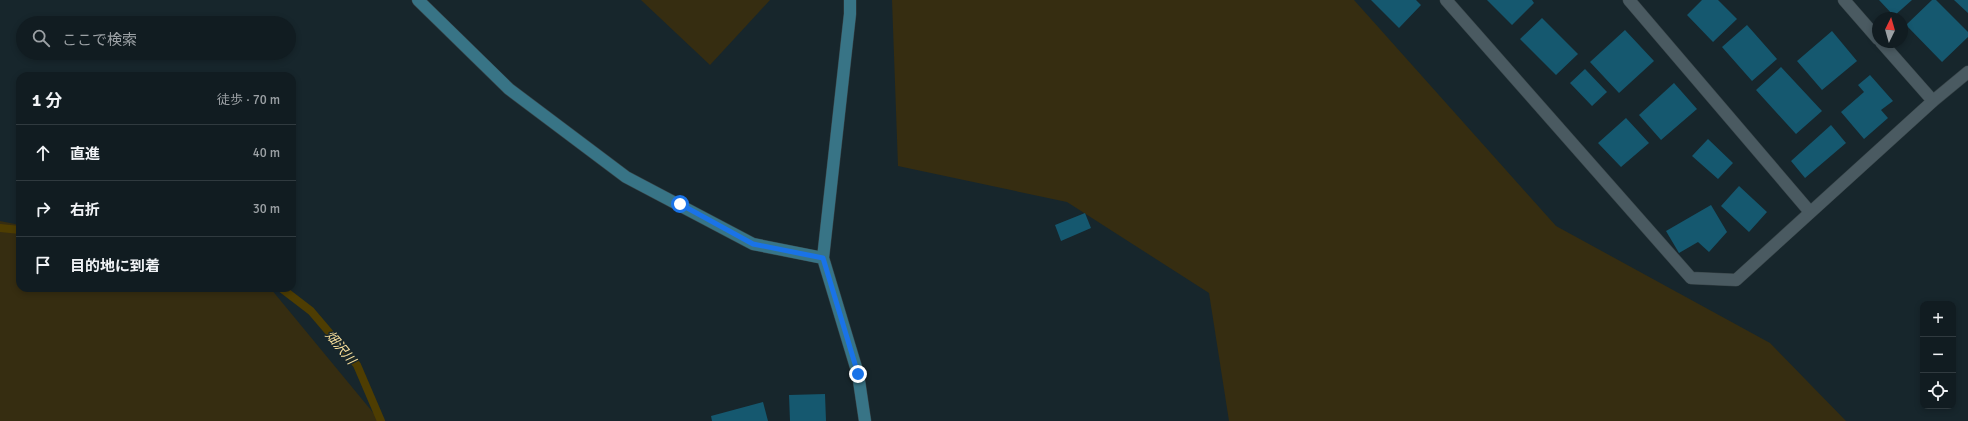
<!DOCTYPE html>
<html lang="ja">
<meta charset="utf-8">
<style>
:root{--surface:#111c21;--page:#1a252a;--text:#f1f3f6;--muted:#9ca1a5;--line:#303a3f}
body{margin:0;font-family:Signika,"Noto Sans JP",sans-serif;background:var(--page);color:var(--text)}
.controls{position:absolute;right:12px;bottom:12px;display:grid;overflow:hidden;border-radius:8px;box-shadow:0 2px 6px #0003}
.controls button{width:36px;height:36px;display:grid;place-items:center;padding:0;border:0;border-bottom:1px solid var(--line);background:var(--surface);color:var(--text);font:20px sans-serif}
.compass{position:absolute;left:1872px;top:12px;width:36px;height:36px;border-radius:50%;background:var(--surface);box-shadow:0 2px 6px #0003;rotate:5deg}
.stop{position:absolute;width:12px;height:12px;margin:-9px;border:3px solid #1a73e8;border-radius:50%;background:#fff}
.stop.end{background:#1a73e8;border-color:#fff;box-shadow:0 1px 4px #0008}
.list{margin:0;padding:0;list-style:none}
h2{display:flex;justify-content:space-between;align-items:center;height:52px;margin:0;padding:0 16px;font-size:17px}
h2 small{font-size:13px;font-weight:400;color:var(--muted)}
.list li{display:grid;grid-template-columns:26px 1fr auto;gap:12px;align-items:center;box-sizing:border-box;height:56px;padding:0 16px;border-top:1px solid var(--line)}
.list b{display:block;font-size:15px;white-space:nowrap}
.list em{font-size:13px;font-style:normal;color:var(--muted)}
.icon{flex:none;width:22px;height:22px;fill:none;stroke:currentColor;stroke-width:2;stroke-linecap:round;stroke-linejoin:round}
.map{position:relative;flex:none;width:1968px;height:421px;overflow:hidden}
.search{position:absolute;background:var(--surface);box-shadow:0 2px 6px #0003;left:16px;top:16px;width:280px;height:44px;display:flex;align-items:center;gap:10px;box-sizing:border-box;padding:0 14px;border-radius:22px;color:var(--muted);font-size:15px}
.panel{position:absolute;background:var(--surface);box-shadow:0 2px 6px #0003;left:16px;top:72px;width:280px;height:220px;border-radius:12px}
.map>svg:first-child{display:block}
.green{fill:#362d11}
.lines{fill:none;stroke-linecap:round;stroke-linejoin:round}
.stream{stroke:#4e3d02;stroke-width:8}
.building{fill:#15586f}
.street-casing{stroke:#374347;stroke-width:13}
.secondary-casing{stroke:#374347;stroke-width:13}
.street{stroke:#4a5a61;stroke-width:12}
.secondary{stroke:#387486;stroke-width:12}
.route{stroke:#1a73e8;stroke-width:5}
.labels{text-anchor:middle;stroke-width:3;stroke-linejoin:round;paint-order:stroke}
.water-label{font-size:13px;font-style:italic;fill:#fbe19c;stroke:#17262c}
</style>
<div class="map">
<svg width="1968" height="421" viewBox="0 0 1968 421">
<rect width="100%" height="100%" fill="#17262c"/>
<path class="green" d="M641,0h129l-60,65z
M892,0h462l202,226 214,117 76,78h-617l-20,-128 -142,-91 -169,-36z
M0,221l20,4v63l251,1 109,132h-380z"/>
<g class="lines">
<path class="stream" d="M0,228l20,2
M281,288l30,23 46,54 24,56"/>
</g>
<path class="building" d="M1371,0h45l5,5 -22,23z
M1487,0h45l2,3 -22,22z
M1702,0h16l19,19 -24,23 -26,-27z
M1879,0h33l-18,16z
M1932,0h4l32,32v5l-26,25 -36,-37z
M1954,0h14v13z
M1542,18l36,36 -22,21 -36,-36z
M1747,25l30,34 -25,22 -30,-34z
M1625,30l29,31 -35,32 -29,-31z
M1832,31l25,30 -35,29 -25,-29z
M1781,67l41,44 -26,23 -40,-44z
M1585,69l22,23 -15,14 -22,-23z
M1870,75l23,26 -12,9 7,8 -24,21 -23,-27 23,-20 -6,-7z
M1674,83l23,26 -36,31 -22,-25z
M1626,118l23,25 -28,24 -23,-24z
M1831,125l15,18 -41,35 -14,-17z
M1708,139l25,24 -15,16 -26,-23z
M1739,186l28,26 -18,20 -28,-26z
M1711,205l16,27 -18,20 -11,-10 -19,11 -13,-22z
M1085,213l6,15 -30,13 -6,-16z
M825,394l1,27h-36l-1,-26z
M763,402l5,19h-56l-1,-5z"/>
<g class="lines">
<g class="street-casing">
<path id="street" d="M1446,0l245,278 45,2 197,-179 35,-29
M1629,0l181,212
M1844,0l34,39
M1881,42l52,59"/>
</g>
<g class="secondary-casing">
<path id="secondary" d="M418,0l91,89 117,88 127,67 70,14
M850,0v14l-27,244 35,116 7,47"/>
</g>
<use href="#street" class="street"/>
<use href="#secondary" class="secondary"/>
</g>
<g class="lines">
<path class="route" d="M680,204l73,40 70,14 35,116"/>
</g>
<g class="labels">
<g class="water-label">
<text transform="translate(341 347) rotate(50)" y="5">畑沢川</text>
</g>
</g>
</svg>
<div class="controls">
<button>+</button>
<button>−</button>
<button><svg class="icon" aria-label="locate" viewBox="0 0 24 24"><circle cx="12" cy="12" r="6"/><path d="M12 2v4M12 18v4M2 12h4M18 12h4"/></svg></button>
</div>
<svg class="compass" viewBox="-18 -18 36 36"><path d="M0-13l5 13h-10z" fill="#e53935"/><path d="M0 13l5-13h-10z" fill="#9ca1a5"/></svg>
<div class="stop" style="left:680px;top:204px"></div>
<div class="stop end" style="left:858px;top:374px"></div>
<div class="search"><svg class="icon" aria-label="search" viewBox="0 0 24 24"><circle cx="10" cy="10" r="6"/><path d="M15 15l6 6"/></svg>ここで検索</div>
<section class="panel">
<h2>1 分<small>徒歩 · 70 m</small></h2>
<ul class="list">
<li><svg class="icon" aria-label="ahead" viewBox="0 0 24 24"><path d="M12 20V5M6 11l6-6 6 6"/></svg><div><b>直進</b></div><em>40 m</em></li>
<li><svg class="icon" aria-label="right" viewBox="0 0 24 24"><path d="M7 20v-9h11M14 6l5 5-5 5"/></svg><div><b>右折</b></div><em>30 m</em></li>
<li><svg class="icon" aria-label="arrive" viewBox="0 0 24 24"><path d="M6 21V4h12l-3 4 3 4H6"/></svg><div><b>目的地に到着</b></div></li>
</ul>
</section>
</div>
